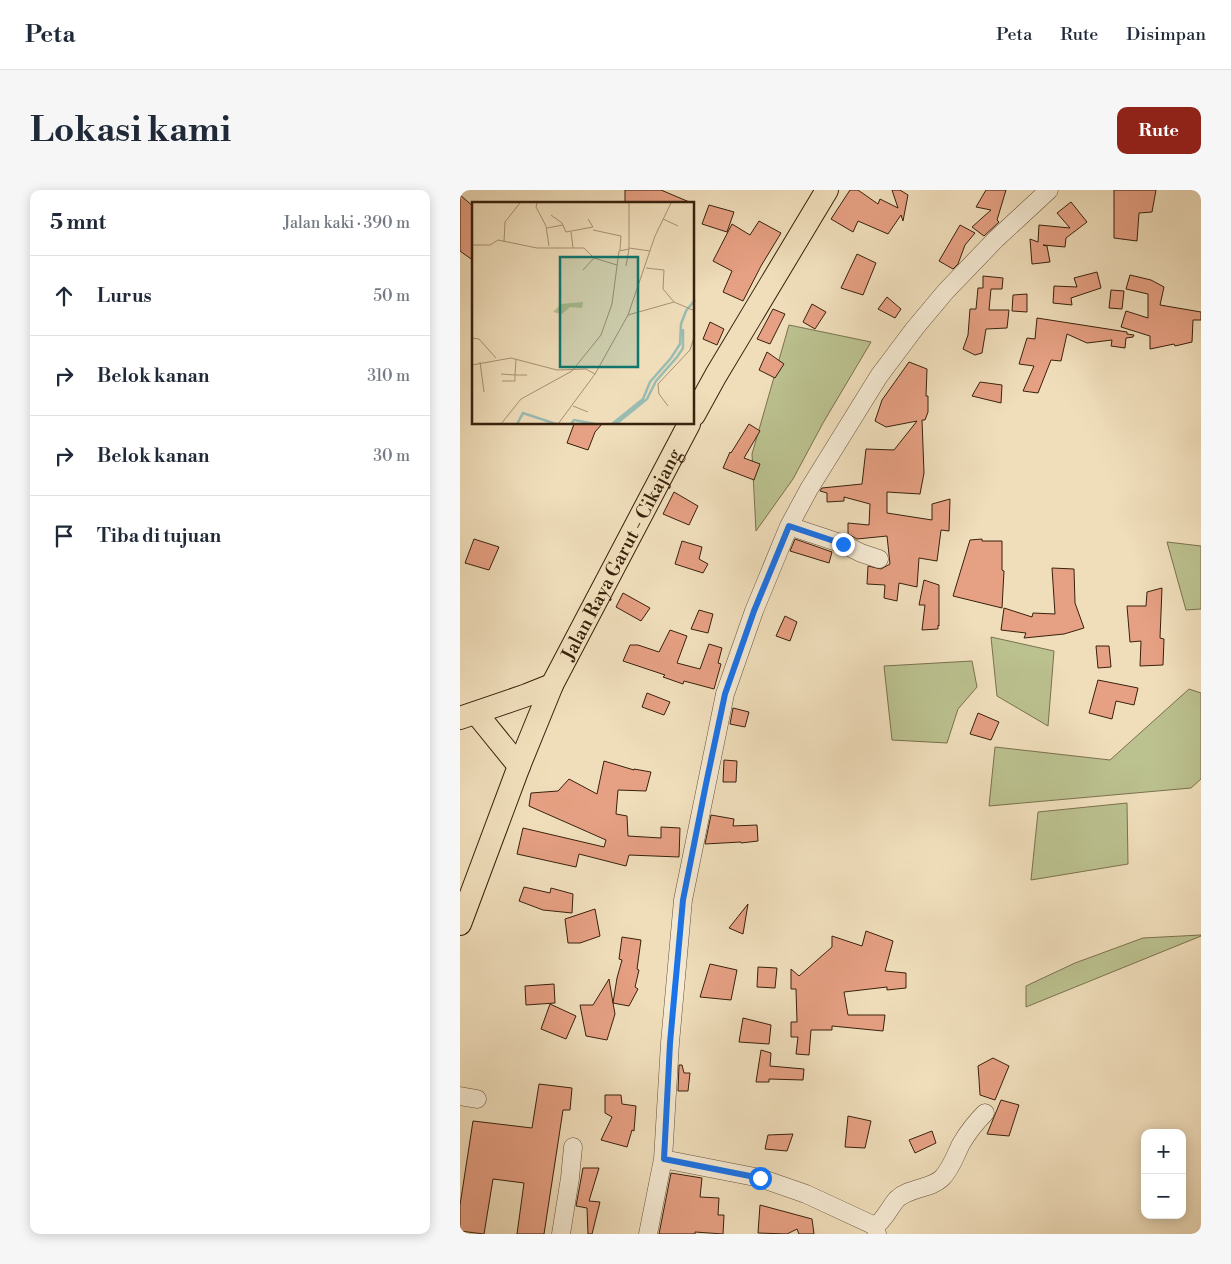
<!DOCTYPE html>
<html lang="id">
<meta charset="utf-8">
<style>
:root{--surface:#fff;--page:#f6f6f7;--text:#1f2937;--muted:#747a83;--line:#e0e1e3;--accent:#8f2418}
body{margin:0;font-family:"Libre Bodoni",serif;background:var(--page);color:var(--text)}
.controls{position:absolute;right:15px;bottom:15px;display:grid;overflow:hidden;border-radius:10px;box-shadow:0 2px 12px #0003}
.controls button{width:45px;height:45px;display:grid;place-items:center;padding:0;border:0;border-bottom:1px solid var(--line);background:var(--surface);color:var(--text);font:25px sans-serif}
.stop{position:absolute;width:15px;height:15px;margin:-11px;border:4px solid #1a73e8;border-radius:50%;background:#fff}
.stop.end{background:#1a73e8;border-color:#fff;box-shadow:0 1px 5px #0008}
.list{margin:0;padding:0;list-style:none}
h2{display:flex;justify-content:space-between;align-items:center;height:65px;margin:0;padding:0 20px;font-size:21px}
h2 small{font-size:16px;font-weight:400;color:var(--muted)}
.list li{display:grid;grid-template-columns:32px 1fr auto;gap:15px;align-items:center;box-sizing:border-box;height:80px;padding:0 20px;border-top:1px solid var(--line)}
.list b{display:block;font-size:19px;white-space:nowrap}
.list em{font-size:16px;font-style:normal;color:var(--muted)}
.icon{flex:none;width:28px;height:28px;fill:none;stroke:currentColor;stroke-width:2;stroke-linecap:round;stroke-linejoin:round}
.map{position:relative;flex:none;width:741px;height:1044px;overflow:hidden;border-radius:10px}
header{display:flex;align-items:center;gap:30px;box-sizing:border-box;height:70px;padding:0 25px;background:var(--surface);border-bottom:1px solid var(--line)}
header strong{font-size:24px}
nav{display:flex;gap:28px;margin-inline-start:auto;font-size:18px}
.intro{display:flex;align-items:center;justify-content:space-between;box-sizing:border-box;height:120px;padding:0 30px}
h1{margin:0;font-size:35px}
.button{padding:12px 22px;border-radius:10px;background:var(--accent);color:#fff;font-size:18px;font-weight:700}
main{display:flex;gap:30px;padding:0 30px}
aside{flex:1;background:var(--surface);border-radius:10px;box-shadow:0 2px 12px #0003}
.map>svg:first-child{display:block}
.green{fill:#bbc18f;stroke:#7a714e}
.building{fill:#e6a083;stroke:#38210c}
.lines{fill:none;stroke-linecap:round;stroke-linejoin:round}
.minor-casing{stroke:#665038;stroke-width:19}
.major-casing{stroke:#38210c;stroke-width:24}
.minor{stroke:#f5ead3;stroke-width:18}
.major{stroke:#f0debb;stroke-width:22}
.route{stroke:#1a73e8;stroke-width:6}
.labels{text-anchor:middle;stroke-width:5;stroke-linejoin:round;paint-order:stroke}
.street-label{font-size:19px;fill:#38210c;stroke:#f5ead3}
.inset-river{fill:none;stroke:#9abcb3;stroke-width:2.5}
.inset-road{fill:none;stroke:#a69275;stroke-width:1}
.view{fill:#0f766e;fill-opacity:0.15;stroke:#0f766e;stroke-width:2.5}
.inset-edge{fill:none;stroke:#38210c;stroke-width:2.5}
</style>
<header>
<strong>Peta</strong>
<nav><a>Peta</a><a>Rute</a><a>Disimpan</a></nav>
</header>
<div class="intro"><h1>Lokasi kami</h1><a class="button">Rute</a></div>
<main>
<aside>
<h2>5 mnt<small>Jalan kaki · 390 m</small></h2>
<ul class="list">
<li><svg class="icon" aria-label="ahead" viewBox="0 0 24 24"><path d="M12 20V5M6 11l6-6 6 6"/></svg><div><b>Lurus</b></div><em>50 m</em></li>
<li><svg class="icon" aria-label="right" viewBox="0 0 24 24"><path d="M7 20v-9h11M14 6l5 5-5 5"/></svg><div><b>Belok kanan</b></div><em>310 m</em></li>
<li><svg class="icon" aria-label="right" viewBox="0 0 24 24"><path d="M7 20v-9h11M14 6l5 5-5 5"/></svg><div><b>Belok kanan</b></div><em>30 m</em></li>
<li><svg class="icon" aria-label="arrive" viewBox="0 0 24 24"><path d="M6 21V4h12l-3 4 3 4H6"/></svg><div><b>Tiba di tujuan</b></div></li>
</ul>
</aside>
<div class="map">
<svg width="741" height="1044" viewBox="0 0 741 1044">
<rect width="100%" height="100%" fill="#f0debb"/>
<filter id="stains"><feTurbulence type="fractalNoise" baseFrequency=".004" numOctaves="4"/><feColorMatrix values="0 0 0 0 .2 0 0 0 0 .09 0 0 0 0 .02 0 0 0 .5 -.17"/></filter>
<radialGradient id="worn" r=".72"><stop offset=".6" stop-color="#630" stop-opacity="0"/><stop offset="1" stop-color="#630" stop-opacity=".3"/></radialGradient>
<path class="green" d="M329,135l82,17 -48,81 -30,56 -37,52 -4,-77z
M707,352l34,4v63l-15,1z
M531,447l63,14 -6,75 -51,-30z
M512,471l5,26 -19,22 -11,34 -55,-3 -8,-74z
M729,499l12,4v86l-10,9 -202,18 6,-59 115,13z
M667,613l1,61 -97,16 7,-68z
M741,745v1l-175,71v-21l49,-23 68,-25z"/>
<path class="building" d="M165,0h36l33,14h-69z
M390,0h8l20,14 2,-5 18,9 -6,-18h8l8,5 -5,26 -2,-6 -13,19 -30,-13 -5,11 -22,-13z
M526,0h20l-9,30 2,2 -15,14 -12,-9 19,-17 -15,-3z
M654,0h42l-4,22 -13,1 -2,28 -23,-3z
M0,5l14,12v54l-14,-10z
M611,12l16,20 -21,16 -1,9 -22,-2 4,1 3,16 -18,2 -2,-25 8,3 1,-17 31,3 -13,-15z
M249,15l25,7 -7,20 -25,-8z
M299,31l22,12 -20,33 -18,35 -20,-9 9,-21 -19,-10 19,-37 18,11z
M500,35l15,8 -10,12 -7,19 -5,5 -14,-8z
M397,64l19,9 -13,32 -22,-7z
M637,82l4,16 -30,10 1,7 -19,-2 1,-17 23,1 -3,-9z
M670,85l21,5 13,7 -4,18 41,7v8h-8l-1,22 -17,4 -1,-2 -24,5v-13l-29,-9 5,-16 22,7v-24l-22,-5z
M523,86l20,2 -1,11h-11l-2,21h20l-2,18 -21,1 -4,24 -7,2 -12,-6 5,-14 2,-26h6l2,-21h5z
M651,100l13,1 -2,18 -13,-1z
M567,104v18l-15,-1 1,-16z
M427,107l14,12 -6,9 -17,-9z
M352,114l14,8 -11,17 -12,-7z
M313,119l12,5 -15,30 -13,-5z
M577,128l90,14v2l7,1 -1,2 -7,1 -1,10 -14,-2 1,-6 -25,3 -20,-9 -6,27 -10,-1 -13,33 -15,-2 11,-25 -15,-2 8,-26 8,1z
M250,132l14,7 -7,16 -14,-6z
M307,162l17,12 -9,14 -16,-8z
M449,172l18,7 -1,27h2v16l-3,8h-3l2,53 -4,21 -33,-2v21l45,7v-16l18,-5 -1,32 -8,-1 -4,31 -18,-3 -2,29 -18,-4 -2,18 -13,-3 1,-13 -18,-1 1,-18 13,3 9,-5 -3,-28 -30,3 -9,-5v-11l21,2 1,-21 -26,-7v4l-17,1v-9l-7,-2 2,-3 40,-4 4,-35 28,1 23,-29 -31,6 -11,-6 7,-21z
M520,192l22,3 -1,18 -29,-7z
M114,234h28l-7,8 -7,18 -21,-7z
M289,234l11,7 -16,27 16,6 -6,16 -31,-12 7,-16 1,1z
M214,302l24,14 -9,19 -26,-11z
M14,349l25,8 -10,23 -24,-7z
M335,349l37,13 -3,11 -39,-12z
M522,349v2h20v29l2,1 -2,37 -49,-12 17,-56z
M222,351l20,6 -3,12 9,5 -5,9 -28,-9z
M592,378l22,1 1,34 9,25 -20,6 -40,4 2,-5 -25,-3 3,-22 28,9 1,-4 22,1z
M464,390l15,5v41l-1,-1v4l-16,1 3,-25h-6z
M702,398l-2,50 4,1 -1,26 -23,1 1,-25 -11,1 -3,-36h19l1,-14z
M163,403l27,15 -9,13 -25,-14z
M239,420l14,4 -5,19 -17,-4z
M325,426l12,6 -7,19 -14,-5z
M210,440l17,6 -10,27 23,6 9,-25 13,4 -4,15 3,1 -7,25 -30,-8 -1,3 -20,-7 2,-2 -42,-14 7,-16h8l21,7z
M636,456h13l2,21 -13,1z
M638,490l40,8 -4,17 -18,-4 -4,18 -23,-6z
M187,503l23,9 -6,13 -22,-8z
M273,518l16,4 -4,15 -15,-3z
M518,523l21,9 -8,18 -21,-6z
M264,570l13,1 -1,21h-13z
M144,571l30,9v-1l17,3 -5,19 -28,-1 -2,24 11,2 1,20 33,2v-11l19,1 -1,29 -50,-2 -3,11 -47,-12 -3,13 -59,-13 6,-26 81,19 2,-7 -77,-34 2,-13 27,-2 11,-12 28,15z
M251,625l23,4 -1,7 24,-1 1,16 -17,2v-1l-36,2z
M64,697l26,6 1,-5 22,6 -1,19 -29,-3 -24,-9z
M288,714l-5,30 -14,-6z
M135,719l5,27 -20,7h-12l-3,-24z
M406,741l27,10 -8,30 21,2v15l-19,2v-3l-43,5 4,23h37l-2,16 -51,-5v4h-21l-2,25 -13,-1 2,-17h-7v-15h6l-1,-33h-5v-20l8,7 33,-29v-11l30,10z
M162,747l19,3 -4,29 2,1 -4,17 3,2 -9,17 -16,-3 2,11 -8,26 -21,-4 -6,-31h13l16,-26 4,24 4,-25 5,-18 -3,-1z
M250,774l27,6 -6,30 -31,-3z
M298,777l19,1 -2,20 -18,-1z
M94,794l1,19 -29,2 -1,-19z
M90,814l26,12 -10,23 -25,-10z
M283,828l28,7 -2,19 -30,-2z
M301,860l10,3 -1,13 34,3 -1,11 -34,-1v3h-13z
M533,868l16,8 -14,34 -15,-5 -1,-16 -1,-13z
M219,875h3l2,8h6l-2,18h-10z
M79,894l33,4 -2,22h-7l-19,124h-27l7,-51 -31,-4 -9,55 -24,-3v-26l13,-84 59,7z
M145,905h16l1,9 14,2 -2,25 -2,-1 -5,17 -26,-7 11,-23 -7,-4z
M541,910l18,5 -10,31 -22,-2z
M388,926l23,5 -6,27 -20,-1z
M472,941l4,12 -21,10 -6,-13z
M333,944l-6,17 -22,-2 3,-14z
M123,978h16l-10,33 11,1 -8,32h-4l-1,-26 -11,-2z
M211,983l31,5 -2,19 19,1 -1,17h6l-1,19 -28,-2v2h-36z
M300,1015l52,14 2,15h-15l-2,-5 -10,5 -29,-1z"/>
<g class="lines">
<g class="minor-casing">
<path id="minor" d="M329,336l54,18 18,9 18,6
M0,906l17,3
M203,969l97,19 46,16 69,32
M101,1044l9,-56 3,-31
M188,1044l15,-75 7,-116 13,-143 42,-206 29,-83 35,-85 20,-37 70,-113 36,-48 31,-37 50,-52 53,-49
M417,1044l-2,-8c10,-6 14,-18 22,-27 13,-12 34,-10 45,-21 9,-9 14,-24 19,-34 7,-12 15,-22 24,-31"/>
</g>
<g class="major-casing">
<g id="major">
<path d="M234,225l22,-40 111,-185"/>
<path d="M16,523l43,53"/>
<path d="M0,528l67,-23 25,-10"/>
<path id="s1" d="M0,734l59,-158 33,-81 137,-261"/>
</g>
</g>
<use href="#minor" class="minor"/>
<use href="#major" class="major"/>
</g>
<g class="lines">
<path class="route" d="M300,988l-96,-19 6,-116 13,-143 23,-116 19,-90 29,-83 35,-85 54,18"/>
</g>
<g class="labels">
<g class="street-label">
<text dy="7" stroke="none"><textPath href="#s1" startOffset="404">Jalan Raya Garut - Cikajang</textPath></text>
</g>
</g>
<g transform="translate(12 12)">
<rect width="222" height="222" fill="#f0debb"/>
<path d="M111,100l-1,6 -12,-1 -8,7 -9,-2 8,-8z" fill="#bbc18f"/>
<path class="inset-river" d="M45,222l6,-11 33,11M99,222l3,-4 22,4M140,222l31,-25 7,-17 21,-24 9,-14 1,-20 5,-13 9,-11M144,222l31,-25 9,-18 21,-24 6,-9v-19"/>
<path class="inset-road" d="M65,1l-1,4 10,19 3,20M79,13l11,8 4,9 27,-5 -5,-8M191,17l15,7M75,26l16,-3M121,28l28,6 -1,14M99,30l2,16M32,40l1,-20 15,-19M0,43h18l8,-5 39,8h47l10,10 -11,12M157,46l21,3M122,56l23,7M154,64l3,-17M174,66l18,2 -1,19 11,13M156,113l46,-13 21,9M0,136l7,1 17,19M44,157l-1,16h12M8,160l4,30M0,163l39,-7 46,12 29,-1 9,5M29,172l14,1v6h-13M101,204l15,6M196,204l-9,-12 -1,-10 32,-34 5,-16M29,222l20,-25 51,-28 29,-36 11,-31 7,-53 10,-2v-46M86,222l37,-50 33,-59 27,-79 16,-33"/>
<path class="view" d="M88,55h78v110h-78z"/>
<rect width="222" height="222" class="inset-edge"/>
</g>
<rect width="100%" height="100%" filter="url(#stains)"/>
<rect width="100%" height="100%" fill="url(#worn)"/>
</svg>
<div class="controls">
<button>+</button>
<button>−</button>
</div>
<div class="stop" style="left:300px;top:988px"></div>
<div class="stop end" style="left:383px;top:354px"></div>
</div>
</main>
